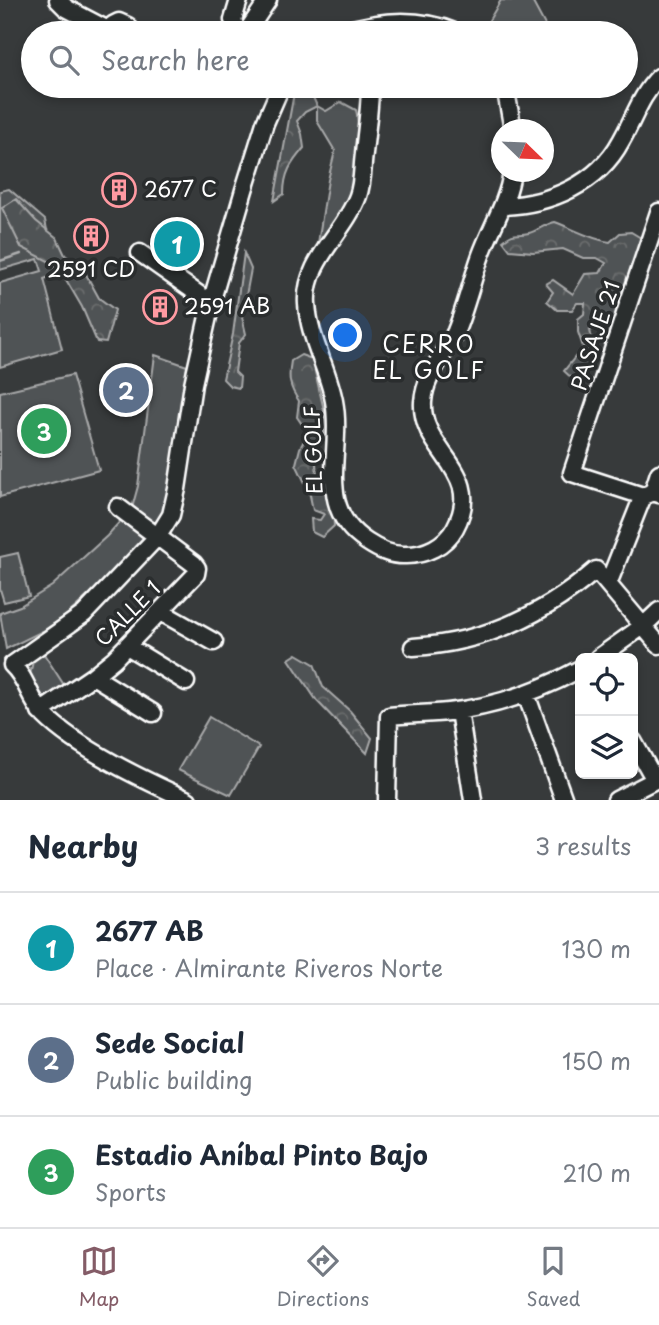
<!DOCTYPE html>
<meta charset="utf-8">
<style>
:root{--surface:#fff;--page:#f2f2f3;--text:#1f2937;--muted:#747a83;--line:#e0e1e3;--accent:#845c67}
body{margin:0;font-family:"Playpen Sans",sans-serif;background:var(--page);color:var(--text)}
.controls{position:absolute;right:21px;bottom:21px;display:grid;overflow:hidden;border-radius:10px;box-shadow:0 4px 10px #0003}
.controls button{width:63px;height:63px;display:grid;place-items:center;padding:0;border:0;border-bottom:2px solid var(--line);background:var(--surface);color:var(--text);font:35px sans-serif}
.compass{position:absolute;left:491px;top:119px;width:63px;height:63px;border-radius:50%;background:var(--surface);box-shadow:0 4px 10px #0003;rotate:113deg}
.you{position:absolute;left:346px;top:336px;width:24px;height:24px;margin:-18px;border:5px solid #fff;border-radius:50%;background:#1a73e8;box-shadow:0 0 0 10px #1a73e833}
.badge{display:grid;place-items:center;width:46px;height:46px;border-radius:50%;background:var(--accent);color:#fff;font-size:23px;font-weight:700}
.pin{position:absolute;translate:-50% -50%;border:4px solid #fff;box-shadow:0 2px 7px #0006}
.list{margin:0;padding:0;list-style:none}
h2{display:flex;justify-content:space-between;align-items:center;height:91px;margin:0;padding:0 28px;font-size:30px}
h2 small{font-size:23px;font-weight:400;color:var(--muted)}
.list li{display:grid;grid-template-columns:46px 1fr auto;gap:21px;align-items:center;box-sizing:border-box;height:112px;padding:0 28px;border-top:2px solid var(--line)}
.list b{display:block;font-size:26px;white-space:nowrap}
.list p{margin:0;font-size:23px;white-space:nowrap;color:var(--muted)}
.list em{font-size:23px;font-style:normal;color:var(--muted)}
.icon{flex:none;width:38px;height:38px;fill:none;stroke:currentColor;stroke-width:2;stroke-linecap:round;stroke-linejoin:round}
.map{position:relative;flex:none;width:659px;height:800px;overflow:hidden}
.search{position:absolute;background:var(--surface);box-shadow:0 4px 10px #0003;left:21px;right:21px;top:21px;height:77px;display:flex;align-items:center;gap:18px;box-sizing:border-box;padding:0 24px;border-radius:38px;color:var(--muted);font-size:26px}
.sheet{height:427px;background:var(--surface)}
nav{display:flex;justify-content:space-around;align-items:center;box-sizing:border-box;height:98px;border-top:2px solid var(--line);background:var(--surface);font-size:19px;color:var(--muted)}
nav a{display:grid;justify-items:center;gap:4px}
nav .on{color:var(--accent)}
.map>svg:first-child{display:block}
.green{fill:#505354;stroke:#a8a9aa;stroke-width:2}
.forest{fill:url(#forest-crowns);stroke:#a8a9aa;stroke-width:2}
.lines{fill:none;stroke-linecap:round;stroke-linejoin:round}
.stream{stroke:#adaeaf;stroke-width:2.5}
.minor-casing{stroke:#fff;stroke-width:21}
.minor{stroke:#2a2d2e;stroke-width:16}
.labels{text-anchor:middle;stroke-width:7;stroke-linejoin:round;paint-order:stroke}
.poi-label{font-size:21px;fill:#fff;stroke:#2a2d2e;text-anchor:start}
.street-label{font-size:21px;fill:#fff;stroke:#2a2d2e}
.neighbourhood-label{font-size:23px;letter-spacing:2px;fill:#fff;stroke:#2a2d2e}
</style>
<div class="map">
<svg width="659" height="800" viewBox="0 0 659 800">
<defs>
<pattern id="forest-crowns" width="20" height="18" patternUnits="userSpaceOnUse" patternTransform="scale(1.75)"><rect width="20" height="18" fill="#505354"/><path d="M2 6a3 3 0 1 1 6 0M12 15a3 3 0 1 1 6 0" fill="none" stroke="#6a6d6e"/></pattern>
</defs>
<rect width="100%" height="100%" fill="#373a3b"/>
<filter id="ink" filterUnits="userSpaceOnUse"><feTurbulence type="fractalNoise" baseFrequency=".0143" numOctaves="2"/><feDisplacementMap in="SourceGraphic" scale="14" xChannelSelector="R" yChannelSelector="G"/><feConvolveMatrix kernelMatrix="1 2 1 2 8 2 1 2 1" color-interpolation-filters="sRGB"/></filter>
<g filter="url(#ink)">
<path class="green" d="M501,0l31,1 14,26 -6,6h-43l-12,-6z
M341,102l15,8c5,18 -1,71 -8,87 -9,20 -21,40 -32,59l12,-76 7,-29 -18,-30v-15l9,5z
M9,189l36,31 11,55 -12,4 18,70 -62,18v-84l42,-12 -4,-12 -38,11v-79z
M155,355l32,11 -22,150 -58,62 -40,37 -24,16 -37,18 -6,-36 20,-7 32,-20 55,-50 25,-28 6,-22z
M72,375l27,95 -99,27v-105z
M18,553l11,43 -25,6 -4,-13v-32z
M42,651l22,34 -19,13 -16,-19 5,-22z
M209,717l50,30 -28,48 -53,-25z"/>
<path class="forest" d="M303,89l8,4 6,13 -12,6 -8,9 5,13 2,14c-13,15 -20,25 -20,46l-10,7 20,-108z
M16,199l20,22 21,17 8,17 17,12 17,31 16,12 -9,33 -9,-1 -15,-35 -24,-41 -37,-19 -19,-39z
M555,222c19,7 35,17 55,20l10,-9 11,-1 10,6v14l-21,70 -14,6 -16,2c6,24 1,34 -15,51l-11,-10 19,-24 -5,-15v-13l6,-5 1,-11h-8l-5,7h-15l-10,-9 6,-9 -7,-8 7,-4 20,14 12,-20 15,-1 6,-10 -9,-5h-14l-20,-9 -30,3 -23,-2 -7,-9c12,-10 13,-5 26,-8 8,-2 16,-9 26,-11z
M244,253l7,16 -9,48 4,17 -7,9 -4,29 5,5 -1,11 -9,-2 -7,-7 10,-45z
M301,355l11,4 12,51v26l-9,14 2,26 7,12 8,5 2,33 -12,11 -10,-5 -1,-13 9,1 4,-6 -11,-4 -4,-19 -13,-27 4,-16 8,-15 -11,-16 2,-16c-10,-14 -11,-23 -8,-40z
M297,654l17,10 9,23 27,24 22,27 -5,15 -50,-52 -28,-42z"/>
<g class="lines">
<path class="stream" d="M0,261l21,-7"/>
<g class="minor-casing">
<path id="minor" d="M58,0l8,8 44,23
M110,33l3,-8 6,-3 9,4 1,7
M238,33l-5,-13 6,-20
M246,33l22,-33
M340,33c39,-13 79,-16 117,0
M370,86c0,23 -4,45 -6,68 -2,14 -1,28 -6,42 -14,38 -54,65 -51,108 2,34 21,64 27,97 10,52 -21,106 33,141 12,8 24,14 39,13 19,0 39,-9 49,-27 31,-57 -35,-76 -32,-126 2,-28 22,-47 33,-71 10,-25 16,-51 25,-76 10,-28 27,-53 31,-83
M505,86l8,44
M504,206c46,-2 94,-22 117,-65 13,-22 19,-45 38,-64
M659,212l-87,261 71,23 10,-4 6,2
M140,253l71,50
M653,492l6,-19
M608,584l35,-88
M161,612l53,30
M127,646l59,36
M413,647c70,-4 131,-32 183,-77l63,75
M598,658l45,-32 16,-15
M12,665l72,-51 74,-78 13,-21 6,-26 16,-105 18,-81 33,-113 21,-67 16,-37
M12,665c15,13 18,36 32,50 34,34 100,65 144,85
M93,676l60,37
M526,694l38,106
M459,711l14,89
M40,712l53,-36 21,-17 82,-85 1,-6 -3,-4 -76,-57
M633,741l22,39
M387,800l2,-84c19,-2 39,-2 59,-4 47,-5 91,-21 132,-43
M616,800l43,-22"/>
</g>
<use href="#minor" class="minor"/>
</g>
</g>
<defs>
<g id="building-ring" transform="scale(1.75)"><circle r="9.5" fill="#2a2d2e" stroke="#ff9aa2" stroke-width="1.5"/><path d="M-4-6H4V6H1V3H-1V6H-4ZM-2.5-4.3h1.7v1.8h-1.7ZM.8-4.3h1.7v1.8H.8ZM-2.5-1h1.7V.8h-1.7ZM.8-1h1.7V.8H.8Z" fill="#ff9aa2"/></g>
</defs>
<g fill-rule="evenodd">
<use href="#building-ring" x="119" y="190"/>
<use href="#building-ring" x="91" y="236"/>
<use href="#building-ring" x="160" y="307"/>
</g>
<g class="labels">
<g class="poi-label">
<text x="144" y="197">2677 C</text>
<text x="91" y="277" text-anchor="middle">2591 CD</text>
<text x="184" y="314">2591 AB</text>
</g>
<g class="street-label">
<text transform="translate(596 336) rotate(-72)" y="7">PASAJE 21</text>
<text transform="translate(314 450) rotate(-92)" y="7">EL GOLF</text>
<text transform="translate(128 614) rotate(-45)" y="7">CALLE 1</text>
</g>
<g class="neighbourhood-label">
<text x="429" y="353">CERRO<tspan x="429" dy="26">EL GOLF</tspan></text>
</g>
</g>
</svg>
<div class="controls">
<button><svg class="icon" aria-label="locate" viewBox="0 0 24 24"><circle cx="12" cy="12" r="6"/><path d="M12 2v4M12 18v4M2 12h4M18 12h4"/></svg></button>
<button><svg class="icon" aria-label="layers" viewBox="0 0 24 24"><path d="M12 4l9 5-9 5-9-5zM3 14l9 5 9-5"/></svg></button>
</div>
<svg class="compass" viewBox="-18 -18 36 36"><path d="M0-13l5 13h-10z" fill="#e53935"/><path d="M0 13l5-13h-10z" fill="#747a83"/></svg>
<div class="you"></div>
<div class="pin badge" style="left:177px;top:244px;background:#0f9aa8">1</div>
<div class="pin badge" style="left:126px;top:390px;background:#5c6f8a">2</div>
<div class="pin badge" style="left:44px;top:431px;background:#2e9e5b">3</div>
<div class="search"><svg class="icon" aria-label="search" viewBox="0 0 24 24"><circle cx="10" cy="10" r="6"/><path d="M15 15l6 6"/></svg>Search here</div>
</div>
<section class="sheet">
<h2>Nearby<small>3 results</small></h2>
<ul class="list">
<li><span class="badge" style="background:#0f9aa8">1</span><div><b>2677 AB</b><p>Place · Almirante Riveros Norte</p></div><em>130 m</em></li>
<li><span class="badge" style="background:#5c6f8a">2</span><div><b>Sede Social</b><p>Public building</p></div><em>150 m</em></li>
<li><span class="badge" style="background:#2e9e5b">3</span><div><b>Estadio Aníbal Pinto Bajo</b><p>Sports</p></div><em>210 m</em></li>
</ul>
</section>
<nav>
<a class="on"><svg class="icon" aria-label="map" viewBox="0 0 24 24"><path d="M3 6l6-2 6 2 6-2v14l-6 2-6-2-6 2zM9 4v14M15 6v14"/></svg>Map</a>
<a><svg class="icon" aria-label="directions" viewBox="0 0 24 24"><path d="M12 3l9 9-9 9-9-9zM9 14v-3h6M13 9l2 2-2 2"/></svg>Directions</a>
<a><svg class="icon" aria-label="saved" viewBox="0 0 24 24"><path d="M7 4h10v16l-5-4-5 4z"/></svg>Saved</a>
</nav>
